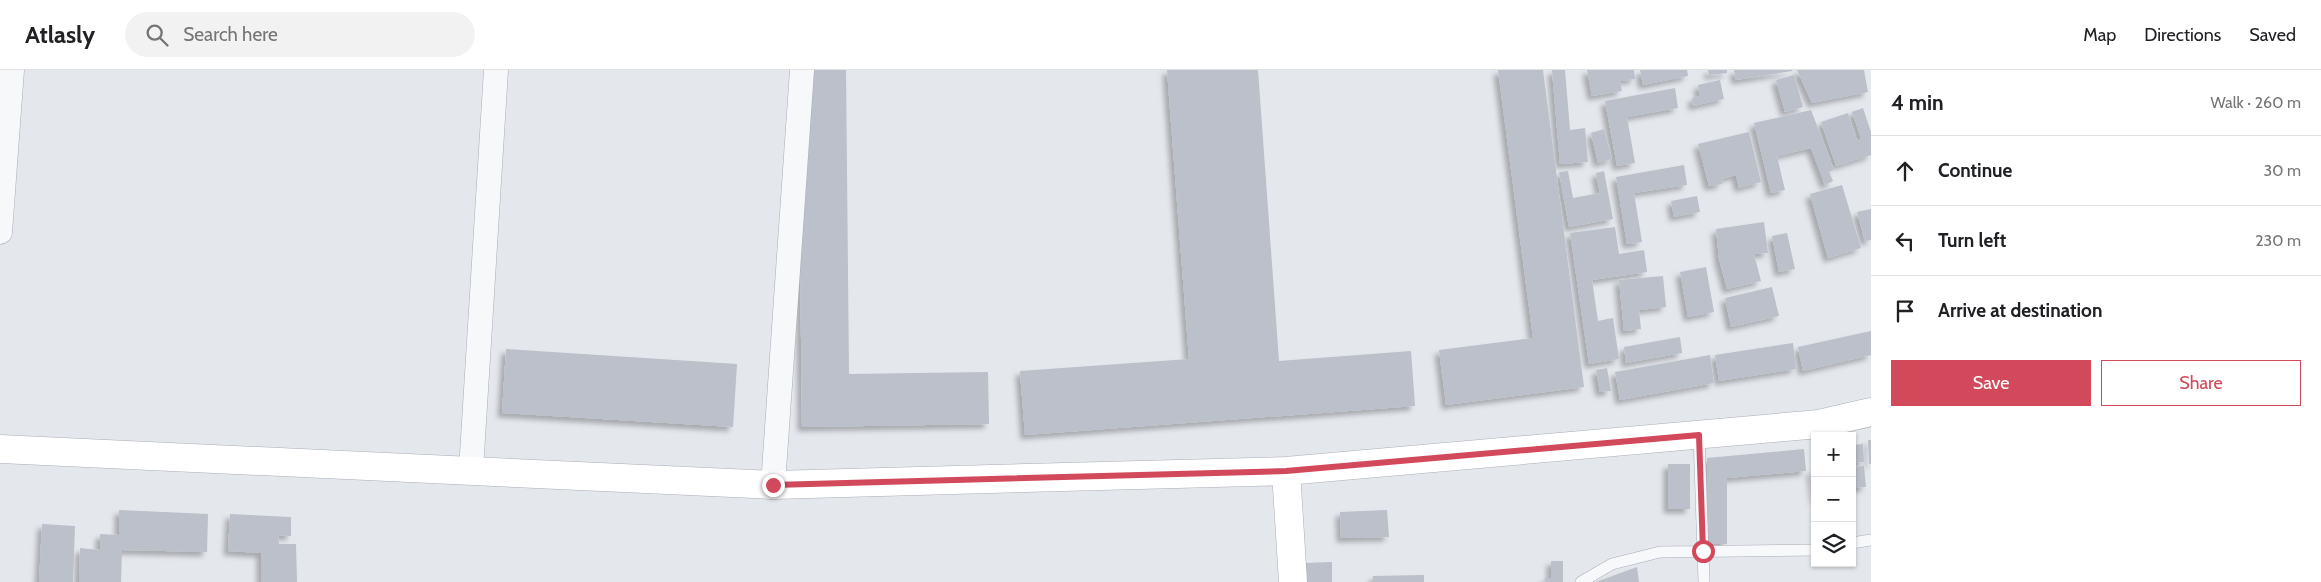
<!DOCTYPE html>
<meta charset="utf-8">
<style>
:root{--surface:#fff;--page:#f2f2f2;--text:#202124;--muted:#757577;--line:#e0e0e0;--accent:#d1495b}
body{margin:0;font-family:Cabin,sans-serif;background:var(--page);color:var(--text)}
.controls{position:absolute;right:15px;bottom:15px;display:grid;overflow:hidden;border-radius:0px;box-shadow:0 1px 4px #0004}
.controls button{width:45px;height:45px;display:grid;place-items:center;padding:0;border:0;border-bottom:1px solid var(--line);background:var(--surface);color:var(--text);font:25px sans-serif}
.stop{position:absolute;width:15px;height:15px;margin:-11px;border:4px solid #d1495b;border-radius:50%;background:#fff}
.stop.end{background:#d1495b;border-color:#fff;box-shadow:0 1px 5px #0008}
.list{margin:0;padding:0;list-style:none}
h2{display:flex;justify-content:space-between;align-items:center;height:65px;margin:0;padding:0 20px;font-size:21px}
h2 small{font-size:16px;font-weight:400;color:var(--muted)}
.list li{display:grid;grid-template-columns:32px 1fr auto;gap:15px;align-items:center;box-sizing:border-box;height:70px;padding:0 20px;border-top:1px solid var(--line)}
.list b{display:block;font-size:19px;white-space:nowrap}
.list em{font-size:16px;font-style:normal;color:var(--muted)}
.actions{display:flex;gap:10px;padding:15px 20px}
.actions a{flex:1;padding:11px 0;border:1px solid var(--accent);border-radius:0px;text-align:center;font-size:18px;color:var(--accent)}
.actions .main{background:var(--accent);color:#fff}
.icon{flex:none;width:28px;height:28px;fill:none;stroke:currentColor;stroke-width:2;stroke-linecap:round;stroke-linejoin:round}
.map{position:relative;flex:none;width:1871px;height:512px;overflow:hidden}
header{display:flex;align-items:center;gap:30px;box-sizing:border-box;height:70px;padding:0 25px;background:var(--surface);border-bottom:1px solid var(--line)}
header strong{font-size:24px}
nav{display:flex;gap:28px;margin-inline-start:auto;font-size:18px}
.search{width:350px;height:45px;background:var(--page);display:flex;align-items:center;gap:12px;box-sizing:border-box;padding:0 18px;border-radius:28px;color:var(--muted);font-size:19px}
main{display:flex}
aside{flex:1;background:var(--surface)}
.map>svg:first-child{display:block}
.building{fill:#bbc0ca;filter:url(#shadow)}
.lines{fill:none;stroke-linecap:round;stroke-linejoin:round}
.lane-casing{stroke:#a9aeb7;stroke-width:12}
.street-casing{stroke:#a9aeb7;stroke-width:25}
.secondary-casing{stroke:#a9aeb7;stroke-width:29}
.lane{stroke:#f7f8fa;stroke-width:11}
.street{stroke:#f7f8fa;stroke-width:24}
.secondary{stroke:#fff;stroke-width:28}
.route{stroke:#d1495b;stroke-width:6}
</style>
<header>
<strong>Atlasly</strong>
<div class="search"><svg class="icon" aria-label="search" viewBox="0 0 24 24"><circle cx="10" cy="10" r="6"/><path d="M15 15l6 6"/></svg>Search here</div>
<nav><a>Map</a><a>Directions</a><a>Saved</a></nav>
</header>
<main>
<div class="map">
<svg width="1871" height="512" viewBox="0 0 1871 512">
<defs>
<filter id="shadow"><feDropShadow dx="-4.5" dy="4.5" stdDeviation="2.5" flood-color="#0004"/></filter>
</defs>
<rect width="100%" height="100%" fill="#e4e7ec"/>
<path class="building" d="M798,0h48l3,304 139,-2 1,52 -187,3z
M1167,0h91l21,291 132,-10 4,55 -390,29 -5,-64 169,-12z
M1498,0h45l41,317 -138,18 -7,-55 94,-12z
M1552,0h13l5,60 15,-2 3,34 -28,2z
M1587,0h47l1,9 -15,2 2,10 -30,5z
M1640,0h47l1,6 -45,9z
M1708,0h19v3l-18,2z
M1734,0h58v1l-56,9z
M1797,0h67l4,22 -56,11z
M1794,5l9,32 -18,5 -9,-32z
M1720,10l4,19 -31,7 -1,-8 8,-2 -2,-11z
M1675,18l3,20 -51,9 8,46 -18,3 -12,-65z
M1863,38l8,24v23l-35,11 -15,-44 27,-9 9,28 4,-2 -9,-27z
M1811,40l23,60 -5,2 4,9 -8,4 -14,-37 -34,8 8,34 -14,3 -17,-70z
M1604,59l8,30 -14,4 -7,-30z
M1749,62l12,50 -22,6 -3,-13 -15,4 1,5 -13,2 -11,-42z
M1684,95l3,20 -53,8 8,49 -15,2 -11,-67z
M1568,101l5,27 27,-5 -4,-20 8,-2 9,48 -44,8 -10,-55z
M1842,115l19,63 -33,10 -18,-64z
M1697,126l3,16 -26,5 -3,-16z
M1871,139v31l-6,1 -8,-29z
M1764,152l4,31 -14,1 7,27 -34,8 -8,-30 -3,-30z
M1615,157l4,27 25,-4 3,22 -55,8 6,41 15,-3 6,41 -30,5 -19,-131z
M1787,163l8,36 -16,3 -7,-36z
M1706,197l8,45 -26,5 -8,-45z
M1663,206l3,31 -27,3 2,19 -17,2 -5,-51z
M1772,217l7,29 -48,11 -6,-29z
M1871,261v24l-68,16 -5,-24z
M1680,267l2,16 -56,10 -2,-16z
M1793,273l3,26 -77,12 -4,-26z
M506,279l231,15 -4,63 -231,-14z
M1710,285l4,28 -94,17 -5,-28z
M1607,298l4,23 -11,1 -4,-22z
M1868,370h3v24h-2z
M1863,374l1,18 -12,1v-18z
M1804,379l2,22 -79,7v66h-20v-86z
M1668,394h22v45h-22z
M1864,396l2,21 -14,1v-21z
M1811,400h4v29l-1,1z
M119,440l89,4 -1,38 -85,-2 -1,32h-42l1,-34 20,2v-16l19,1z
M1387,440l2,27 -48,1 -1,-26z
M230,444l61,3v19l-13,-1 1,9h17l1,38h-36v-29l-33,-2z
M42,454l33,2 -2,56h-34z
M1551,491h12v21h-18v-4h6z
M1332,492v20h-26v-19z
M1637,497l2,15h-43z
M1424,505v7h-51v-6z"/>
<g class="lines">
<g class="lane-casing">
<path id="lane" d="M1699,365l5,147
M1852,473l19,-3
M1581,512l31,-18 48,-12 155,-2"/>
</g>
<g class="street-casing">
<path id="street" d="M0,162l12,-162
M471,400l25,-400
M773,415l29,-415"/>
</g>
<g class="secondary-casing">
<path id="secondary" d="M0,379l773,36 513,-14 533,-47 52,-12
M1286,401l7,111"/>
</g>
<use href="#lane" class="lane"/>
<use href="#street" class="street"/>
<use href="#secondary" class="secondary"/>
</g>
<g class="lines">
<path class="route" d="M773,415l513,-14 413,-36 4,116"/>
</g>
</svg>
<div class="controls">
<button>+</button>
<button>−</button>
<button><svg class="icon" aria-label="layers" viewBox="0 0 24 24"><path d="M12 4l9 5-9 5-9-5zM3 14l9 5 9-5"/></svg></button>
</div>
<div class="stop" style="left:1703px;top:481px"></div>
<div class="stop end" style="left:773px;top:415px"></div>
</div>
<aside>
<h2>4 min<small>Walk · 260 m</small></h2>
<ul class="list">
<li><svg class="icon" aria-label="ahead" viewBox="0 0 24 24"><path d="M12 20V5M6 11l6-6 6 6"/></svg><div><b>Continue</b></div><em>30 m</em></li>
<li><svg class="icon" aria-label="left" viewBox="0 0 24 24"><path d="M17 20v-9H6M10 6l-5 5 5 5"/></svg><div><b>Turn left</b></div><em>230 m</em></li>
<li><svg class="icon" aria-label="arrive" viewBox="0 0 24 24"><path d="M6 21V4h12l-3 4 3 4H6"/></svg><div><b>Arrive at destination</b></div></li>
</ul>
<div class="actions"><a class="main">Save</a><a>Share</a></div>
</aside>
</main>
